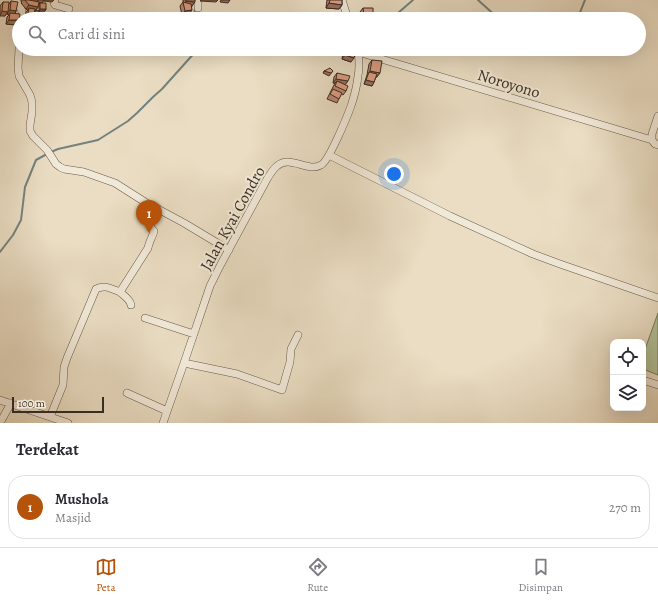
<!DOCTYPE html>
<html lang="id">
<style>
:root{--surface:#fff;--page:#f2f2f3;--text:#2b2b33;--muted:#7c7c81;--line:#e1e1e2;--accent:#b45309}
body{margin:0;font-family:Alegreya,serif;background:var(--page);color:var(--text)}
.controls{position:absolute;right:12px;bottom:12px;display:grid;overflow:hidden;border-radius:8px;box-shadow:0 4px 16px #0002}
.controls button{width:36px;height:36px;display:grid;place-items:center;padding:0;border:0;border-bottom:1px solid var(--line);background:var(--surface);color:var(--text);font:20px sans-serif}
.scale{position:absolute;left:12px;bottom:10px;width:92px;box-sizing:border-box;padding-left:4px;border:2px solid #3a2d22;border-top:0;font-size:11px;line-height:14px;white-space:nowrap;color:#3a2d22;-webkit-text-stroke:3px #f1e9d8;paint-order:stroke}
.you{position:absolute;left:394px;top:174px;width:14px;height:14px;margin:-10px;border:3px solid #fff;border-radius:50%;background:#1a73e8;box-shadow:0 0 0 6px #1a73e833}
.badge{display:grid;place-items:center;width:26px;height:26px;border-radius:50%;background:var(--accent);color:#fff;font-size:13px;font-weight:700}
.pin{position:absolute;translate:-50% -33px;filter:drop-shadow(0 1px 2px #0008)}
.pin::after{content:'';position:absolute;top:21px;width:14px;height:12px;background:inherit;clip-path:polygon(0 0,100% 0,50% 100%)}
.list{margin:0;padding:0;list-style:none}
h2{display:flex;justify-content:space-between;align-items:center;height:52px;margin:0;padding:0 16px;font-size:17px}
h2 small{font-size:13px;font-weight:400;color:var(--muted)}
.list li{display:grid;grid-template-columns:26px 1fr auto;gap:12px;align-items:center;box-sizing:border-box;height:64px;margin:0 8px 8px;padding:0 8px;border:1px solid var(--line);border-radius:16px}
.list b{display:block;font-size:15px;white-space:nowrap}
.list p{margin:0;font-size:13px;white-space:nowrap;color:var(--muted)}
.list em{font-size:13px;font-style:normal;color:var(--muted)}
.icon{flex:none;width:22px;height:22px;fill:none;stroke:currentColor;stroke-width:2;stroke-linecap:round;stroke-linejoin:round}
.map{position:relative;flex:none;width:658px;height:423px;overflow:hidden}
.search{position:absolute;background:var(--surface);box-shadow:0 4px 16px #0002;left:12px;right:12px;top:12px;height:44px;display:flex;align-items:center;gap:10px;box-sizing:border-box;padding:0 14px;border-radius:22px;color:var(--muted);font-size:15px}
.sheet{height:124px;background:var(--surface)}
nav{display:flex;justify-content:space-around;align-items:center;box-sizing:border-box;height:56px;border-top:1px solid var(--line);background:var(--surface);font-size:11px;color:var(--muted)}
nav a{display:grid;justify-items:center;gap:2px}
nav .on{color:var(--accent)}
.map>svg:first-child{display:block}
.green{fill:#b2c298;stroke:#76785d}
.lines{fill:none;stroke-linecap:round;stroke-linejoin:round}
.stream{stroke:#74827e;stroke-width:2}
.street-casing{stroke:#66594a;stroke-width:8}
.street{stroke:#f1e9d8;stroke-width:7}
.wall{fill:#be8771;stroke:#3a2d22;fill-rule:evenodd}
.shaded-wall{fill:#9b6e5c;stroke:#3a2d22}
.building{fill:#dd9d83;stroke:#3a2d22}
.labels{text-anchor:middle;stroke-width:4;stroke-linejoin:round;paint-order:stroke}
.street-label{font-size:16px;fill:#3a2d22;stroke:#f1e9d8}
</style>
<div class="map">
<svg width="658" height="423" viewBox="0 0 658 423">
<rect width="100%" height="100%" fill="#eaddc3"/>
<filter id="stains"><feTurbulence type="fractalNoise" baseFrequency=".005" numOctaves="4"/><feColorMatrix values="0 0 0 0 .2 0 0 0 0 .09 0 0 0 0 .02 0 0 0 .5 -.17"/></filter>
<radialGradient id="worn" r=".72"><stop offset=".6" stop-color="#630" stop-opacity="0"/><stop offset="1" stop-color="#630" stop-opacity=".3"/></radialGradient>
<path class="green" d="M658,313v62l-15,-6v-14z"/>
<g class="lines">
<path class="stream" d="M478,0l21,19
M193,19l2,-10
M391,19l22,-19
M573,19l6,-4 6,-15
M51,152l7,-3 40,-9 30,-19 9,-8 16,-16 9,-8 35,-39 3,-1
M0,252l13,-17 8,-15 4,-33 11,-27 11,-6"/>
<g class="street-casing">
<path id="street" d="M15,0c6,6 8,11 8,19
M55,0l-1,3 1,2 14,4
M198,0v8
M342,0l6,19
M19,49l-1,19 1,8 11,19 2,7v10l-2,13v6l3,5 14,14 9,14 4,3 4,2 20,3 14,5 17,6 30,19 39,21 45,27
M358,52l294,88 3,4 3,1
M652,140v-6l6,-18
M329,155l121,61 83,38 27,10 98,34
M120,292c4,4 10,7 11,13
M145,318l49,16
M184,363l53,11 45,16 8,-28 1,-13 7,-14
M643,380l15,5
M127,393l40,18
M0,400l68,23
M50,417l13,-32 1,-18 3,-9 29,-69c8,-5 16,0 24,3l28,-44c1,-6 5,-12 6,-17l-3,-3 -1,-4 7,-16
M0,423l11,-20
M163,423l21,-60 22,-65 4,-12 11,-22 45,-83c3,-5 6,-11 11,-15 13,-12 30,7 44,-1 8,-4 26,-48 30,-59 3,-9 6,-20 7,-30 2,-9 1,-18 0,-27"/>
</g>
<use href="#street" class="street"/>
</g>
<path class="wall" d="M22,0h22l-2,3 4,6 -1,2h-6l4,4 1,-2 9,6h-28l1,-7 2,-2 -2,-1 -5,-6 1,-1h-1zM39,3h1l-1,2v6l-3,-1 2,-3z
M183,0h12l-3,6 -3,8 -7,1 -2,-9 3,-4z
M327,0h15v5l-3,4 -13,-1z
M11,1l5,10 -1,3 1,11 -10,-1 1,-7 2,-2 -2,-1v-1l-2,3 -5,-1v-9l3,-4 6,2z
M363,8l7,10 -9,1 -1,-7z
M346,49l5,13 -9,-3 1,-6z
M372,60l5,17h-1l-2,5 -2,4 -8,-2 3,-9 2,-11z
M337,73l11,8 -3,3 1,7 -3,4 -2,-1 -4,9 -10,-4 8,-16h-2l1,-6z"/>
<path class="shaded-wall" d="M38,0h6l-2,3 -5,-1z
M45,0h9l-2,2 -8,-1z
M201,0h17l-2,2 -16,-1z
M221,0h9l-2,3 -8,-1z
M186,1l9,1 -3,4 -9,-1z
M329,3l13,2 -3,4 -13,-1z
M29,5l9,2 -3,4 -6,-1v-2l-1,2 -2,-1z
M40,9h6l-1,2h-6z
M10,10l6,1 -2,4 -4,-2 -1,2 -2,-1z
M192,10l-3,4 -7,1 3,-4z
M2,11l6,1 -3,4h-5z
M373,14l-3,4 -9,1 3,-4z
M9,20h10v1l-3,4 -10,-1z
M345,55l9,3 -3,4 -9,-3z
M324,71h9l-4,5 -6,-3z
M370,71l10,2 -3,4 -9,-2z
M336,79l12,2 -3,4 -8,-4 -2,2h-2z
M366,80l8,2 -2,4 -8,-2z"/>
<path class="building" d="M25,0h4l10,2 -1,5 -9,-2z
M186,0h9v2l-9,-1z
M330,0h12v5l-13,-2z
M11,1l7,1 -2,9 -6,-1z
M3,2h6l-1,10 -6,-1z
M183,2l8,2 1,6 -7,1z
M40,3h6v6h-6z
M29,8l6,1 -2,10 -6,-1z
M363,8h10v6l-9,1z
M36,10l7,4 -1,5h-7z
M10,13l10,1 -1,6h-10z
M44,13l9,1v5h-10z
M346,49l10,3 -2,6 -9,-3z
M372,60l10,1 -2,12 -10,-2z
M330,68l3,3 -2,2 -7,-2z
M369,72l8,2 -3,8 -8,-2z
M337,73l13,3 -2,5 -12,-2z
M337,81l11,5 -2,5 -11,-5z
M333,89l9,4 -3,6 -9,-5z"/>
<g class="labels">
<g class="street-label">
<text transform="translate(509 83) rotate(17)" y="6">Noroyono</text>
<text transform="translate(232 218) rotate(-61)" y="6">Jalan Kyai Condro</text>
</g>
</g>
<rect width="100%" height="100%" filter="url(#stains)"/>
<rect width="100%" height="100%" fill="url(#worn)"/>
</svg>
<div class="controls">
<button><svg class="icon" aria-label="locate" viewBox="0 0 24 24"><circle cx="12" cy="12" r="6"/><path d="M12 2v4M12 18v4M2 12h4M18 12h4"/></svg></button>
<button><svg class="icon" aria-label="layers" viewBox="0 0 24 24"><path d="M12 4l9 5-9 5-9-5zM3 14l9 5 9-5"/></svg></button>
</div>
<div class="scale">100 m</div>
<div class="you"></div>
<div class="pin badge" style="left:149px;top:233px">1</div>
<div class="search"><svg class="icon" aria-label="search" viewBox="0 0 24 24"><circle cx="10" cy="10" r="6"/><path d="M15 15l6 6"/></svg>Cari di sini</div>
</div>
<section class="sheet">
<h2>Terdekat<small></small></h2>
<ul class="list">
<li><span class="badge">1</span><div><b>Mushola</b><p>Masjid</p></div><em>270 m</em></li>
</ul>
</section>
<nav>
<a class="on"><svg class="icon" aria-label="map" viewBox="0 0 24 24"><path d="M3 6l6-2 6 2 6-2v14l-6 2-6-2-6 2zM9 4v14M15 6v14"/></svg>Peta</a>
<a><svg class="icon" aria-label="directions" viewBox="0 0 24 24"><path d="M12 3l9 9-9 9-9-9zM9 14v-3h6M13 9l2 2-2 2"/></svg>Rute</a>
<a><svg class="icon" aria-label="saved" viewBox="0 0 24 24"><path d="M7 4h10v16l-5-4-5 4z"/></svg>Disimpan</a>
</nav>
